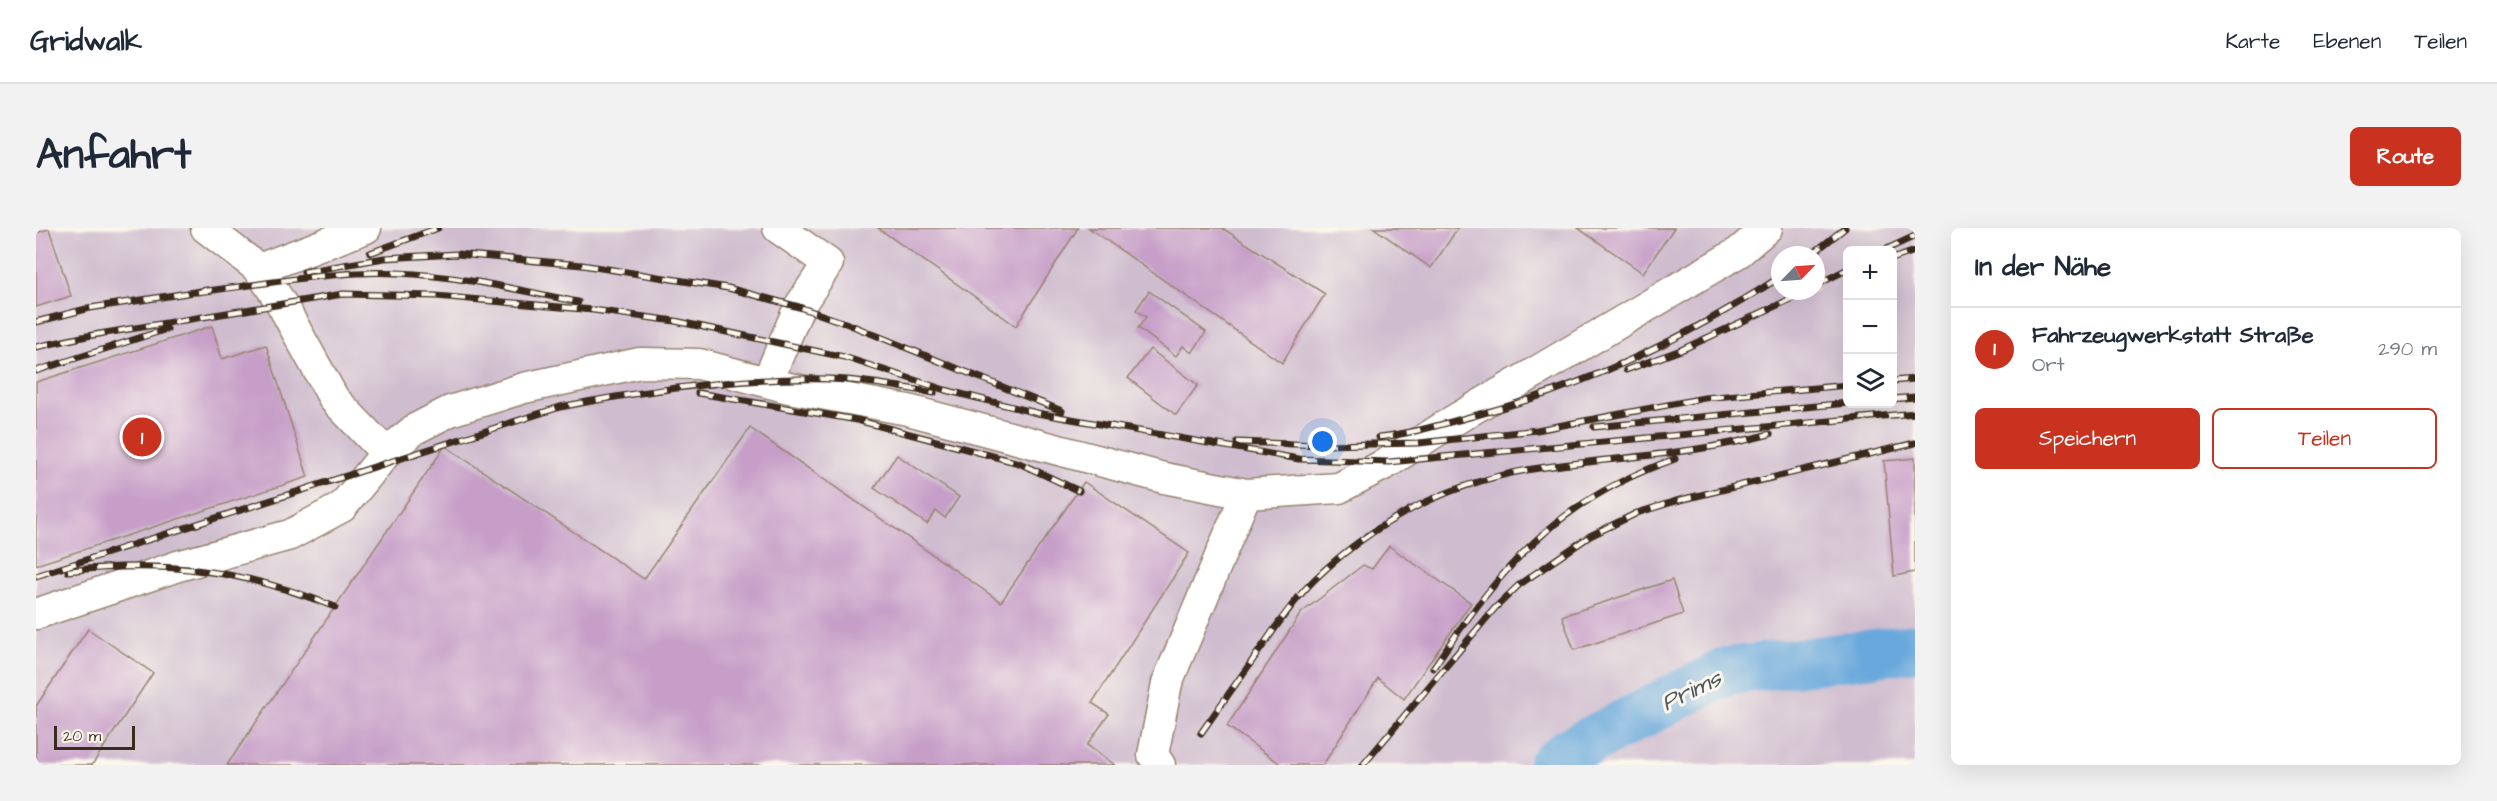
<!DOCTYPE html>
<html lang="de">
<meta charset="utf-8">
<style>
:root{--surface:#fff;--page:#f2f2f3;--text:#1f2937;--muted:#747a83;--line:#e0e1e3;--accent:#c8321e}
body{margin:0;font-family:"Architects Daughter",sans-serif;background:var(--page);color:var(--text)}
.controls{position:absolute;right:18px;top:18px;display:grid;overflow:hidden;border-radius:9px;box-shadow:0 6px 24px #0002}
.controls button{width:54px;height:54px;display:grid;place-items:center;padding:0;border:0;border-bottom:2px solid var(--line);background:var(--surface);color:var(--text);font:30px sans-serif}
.compass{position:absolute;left:1735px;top:18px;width:54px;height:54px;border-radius:50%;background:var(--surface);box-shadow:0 6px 24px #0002;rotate:65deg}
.scale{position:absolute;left:18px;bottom:15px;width:81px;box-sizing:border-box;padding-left:6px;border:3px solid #3b2a1e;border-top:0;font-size:16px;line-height:21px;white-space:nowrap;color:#3b2a1e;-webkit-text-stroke:4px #fbf7ec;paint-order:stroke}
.you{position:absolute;left:1287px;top:214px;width:21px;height:21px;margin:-15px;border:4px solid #fff;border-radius:50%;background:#1a73e8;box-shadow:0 0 0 9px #1a73e833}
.badge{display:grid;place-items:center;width:39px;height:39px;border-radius:50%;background:var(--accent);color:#fff;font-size:20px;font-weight:700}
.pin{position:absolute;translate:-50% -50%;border:3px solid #fff;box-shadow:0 2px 6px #0006}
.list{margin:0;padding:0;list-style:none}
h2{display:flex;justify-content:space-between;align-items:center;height:78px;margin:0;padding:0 24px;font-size:26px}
h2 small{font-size:20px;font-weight:400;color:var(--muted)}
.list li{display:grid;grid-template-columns:39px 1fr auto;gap:18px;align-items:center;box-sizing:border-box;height:84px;padding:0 24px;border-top:2px solid var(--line)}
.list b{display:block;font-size:22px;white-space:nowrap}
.list p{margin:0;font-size:20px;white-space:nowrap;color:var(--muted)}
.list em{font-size:20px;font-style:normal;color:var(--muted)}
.actions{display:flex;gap:12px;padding:18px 24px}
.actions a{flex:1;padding:14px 0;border:2px solid var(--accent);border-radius:9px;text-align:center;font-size:21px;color:var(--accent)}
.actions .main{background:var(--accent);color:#fff}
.icon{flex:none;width:33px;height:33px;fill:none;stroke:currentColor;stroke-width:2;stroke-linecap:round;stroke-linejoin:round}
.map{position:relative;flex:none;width:1879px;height:537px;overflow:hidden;border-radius:9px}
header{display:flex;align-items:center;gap:36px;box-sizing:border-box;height:84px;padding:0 30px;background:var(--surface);border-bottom:2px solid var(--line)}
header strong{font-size:28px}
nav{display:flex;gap:33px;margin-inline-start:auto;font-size:21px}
.intro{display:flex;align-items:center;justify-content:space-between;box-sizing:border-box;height:144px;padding:0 36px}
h1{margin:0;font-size:42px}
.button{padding:15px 27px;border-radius:9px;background:var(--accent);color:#fff;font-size:21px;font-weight:700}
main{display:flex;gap:36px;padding:0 36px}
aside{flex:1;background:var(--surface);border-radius:9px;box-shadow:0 6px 24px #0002}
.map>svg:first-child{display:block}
.industrial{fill:#cfbdcf;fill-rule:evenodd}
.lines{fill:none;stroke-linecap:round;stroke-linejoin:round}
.river{stroke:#69a8dc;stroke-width:48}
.building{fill:#c69ec8}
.minor-casing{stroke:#988470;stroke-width:33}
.minor{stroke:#fff;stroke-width:30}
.rail-casing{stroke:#3b2a1e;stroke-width:7}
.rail{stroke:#fbf7ec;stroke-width:4.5;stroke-dasharray:14;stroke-linecap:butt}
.labels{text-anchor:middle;stroke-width:6;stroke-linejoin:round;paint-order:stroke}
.water-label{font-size:24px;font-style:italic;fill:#4b5660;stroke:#fbf7ec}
</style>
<header>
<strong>Gridwalk</strong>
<nav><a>Karte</a><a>Ebenen</a><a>Teilen</a></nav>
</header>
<div class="intro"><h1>Anfahrt</h1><a class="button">Route</a></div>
<main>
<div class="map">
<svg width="1879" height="537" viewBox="0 0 1879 537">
<rect width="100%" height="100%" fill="#fbf7ec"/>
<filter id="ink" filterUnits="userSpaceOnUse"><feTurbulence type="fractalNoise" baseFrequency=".0167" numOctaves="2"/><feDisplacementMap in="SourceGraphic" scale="12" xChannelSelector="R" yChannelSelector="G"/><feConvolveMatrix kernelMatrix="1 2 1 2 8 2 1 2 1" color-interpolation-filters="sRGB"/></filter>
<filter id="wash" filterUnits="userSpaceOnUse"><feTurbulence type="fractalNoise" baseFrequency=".008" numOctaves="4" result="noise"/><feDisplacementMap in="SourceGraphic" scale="24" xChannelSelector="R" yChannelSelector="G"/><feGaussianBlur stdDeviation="1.35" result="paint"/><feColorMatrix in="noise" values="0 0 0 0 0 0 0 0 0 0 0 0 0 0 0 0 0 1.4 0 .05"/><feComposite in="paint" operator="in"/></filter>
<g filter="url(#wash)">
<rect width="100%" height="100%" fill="#f4dfc3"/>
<path class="industrial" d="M0,0h1879v537h-1879zM1812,22h44v154h-44zM1744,27h36v36h-36z"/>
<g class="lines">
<path class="river" d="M1516,537l16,-13 159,-81 188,-23"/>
</g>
<g id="blocks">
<path class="building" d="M842,0h200l-62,98z
M1053,0h133l103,66 -43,69z
M1338,0h84l-27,40z
M1542,0h96l-31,45z
M13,1l22,67 -35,11v-74z
M1113,63l57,41 -14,21 -9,-7 -7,10 -38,-28 8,-11 -10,-7z
M176,98l10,33 44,-14 42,132 -272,88v-183z
M1114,121l48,36 -22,30 -48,-37z
M714,200l251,174 83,-120 105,71 -97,150 17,11 -22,31 28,20h-888l218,-319 199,133z
M861,227l62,42 -14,21 -9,-7 -9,13 -53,-36z
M1879,230v114l-21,4 -10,-115z
M1353,318l82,57 -67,96 -26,-21 -55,87h-41l-55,-39 74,-113 62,-48 9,4z
M1636,352l11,34 -109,36 -12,-34z
M52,401l65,44 -61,92h-56v-59z"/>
</g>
</g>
<g filter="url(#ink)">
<use href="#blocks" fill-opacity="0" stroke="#988470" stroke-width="1.5"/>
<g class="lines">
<g class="minor-casing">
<path id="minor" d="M170,0l53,41 22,34 53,96 52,54
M223,41l107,-41
M732,152l31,-73 29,-44 -50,-35
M0,386l142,-48 112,-31 52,-28 44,-54 29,-24 35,-18 74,-23 116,-25 59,1 90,24 119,22 256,68 82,16 93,-6 50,-26 62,-40 288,-170 28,-24
M1124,537l-7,-10 14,-72 79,-189"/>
</g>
<use href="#minor" class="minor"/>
<g class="rail-casing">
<path id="rail" d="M1849,22l30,-14
M334,25l68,-25
M1775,27l34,-27
M1856,31l23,-8
M268,44l80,-14 73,-4 125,11 146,23 71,19 49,17 214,87
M1780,57l32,-16
M162,64c53,-6 106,-16 159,-19 74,-4 148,14 221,29
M0,94l54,-14 117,-18
M0,119l51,-11 256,-42 93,2 157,14 82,11 169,36 101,33 92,23 262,46 90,3 526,-49
M1590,142l55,-20 127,-59
M0,143l131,-42
M1856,153l23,-2
M662,165l159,27 162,43 60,28
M1856,171l23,-2
M1558,199l254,-24
M1343,209c32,-3 63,-13 94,-21 113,-30 208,-75 307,-139
M1201,214l86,3 96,-2 118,-13 167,-32 144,-13
M32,343c98,-11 175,-1 267,36
M0,348l524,-169c87,-17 180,-30 269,-28 35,1 70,8 105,14
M1397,440c68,-100 123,-168 242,-209
M1165,505c21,-30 42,-59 63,-89 15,-22 31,-45 50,-64 65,-63 143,-101 232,-113 76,-10 151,-13 224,-33
M1327,537l132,-157 25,-24 70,-48 47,-23 39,-12 239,-58"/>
</g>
<use href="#rail" class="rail"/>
</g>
</g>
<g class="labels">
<g class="water-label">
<text transform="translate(1655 462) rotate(-26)" y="8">Prims</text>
</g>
</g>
</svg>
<div class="controls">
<button>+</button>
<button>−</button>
<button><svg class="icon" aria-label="layers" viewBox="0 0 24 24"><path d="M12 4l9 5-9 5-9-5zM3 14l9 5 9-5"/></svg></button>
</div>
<svg class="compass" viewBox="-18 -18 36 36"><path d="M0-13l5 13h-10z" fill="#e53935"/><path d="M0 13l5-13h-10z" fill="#747a83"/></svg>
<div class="scale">20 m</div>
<div class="you"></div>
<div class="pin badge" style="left:106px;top:209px">1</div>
</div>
<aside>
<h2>In der Nähe<small></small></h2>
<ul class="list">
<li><span class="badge">1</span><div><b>Fahrzeugwerkstatt Straße</b><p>Ort</p></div><em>290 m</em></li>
</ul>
<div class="actions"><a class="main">Speichern</a><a>Teilen</a></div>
</aside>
</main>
